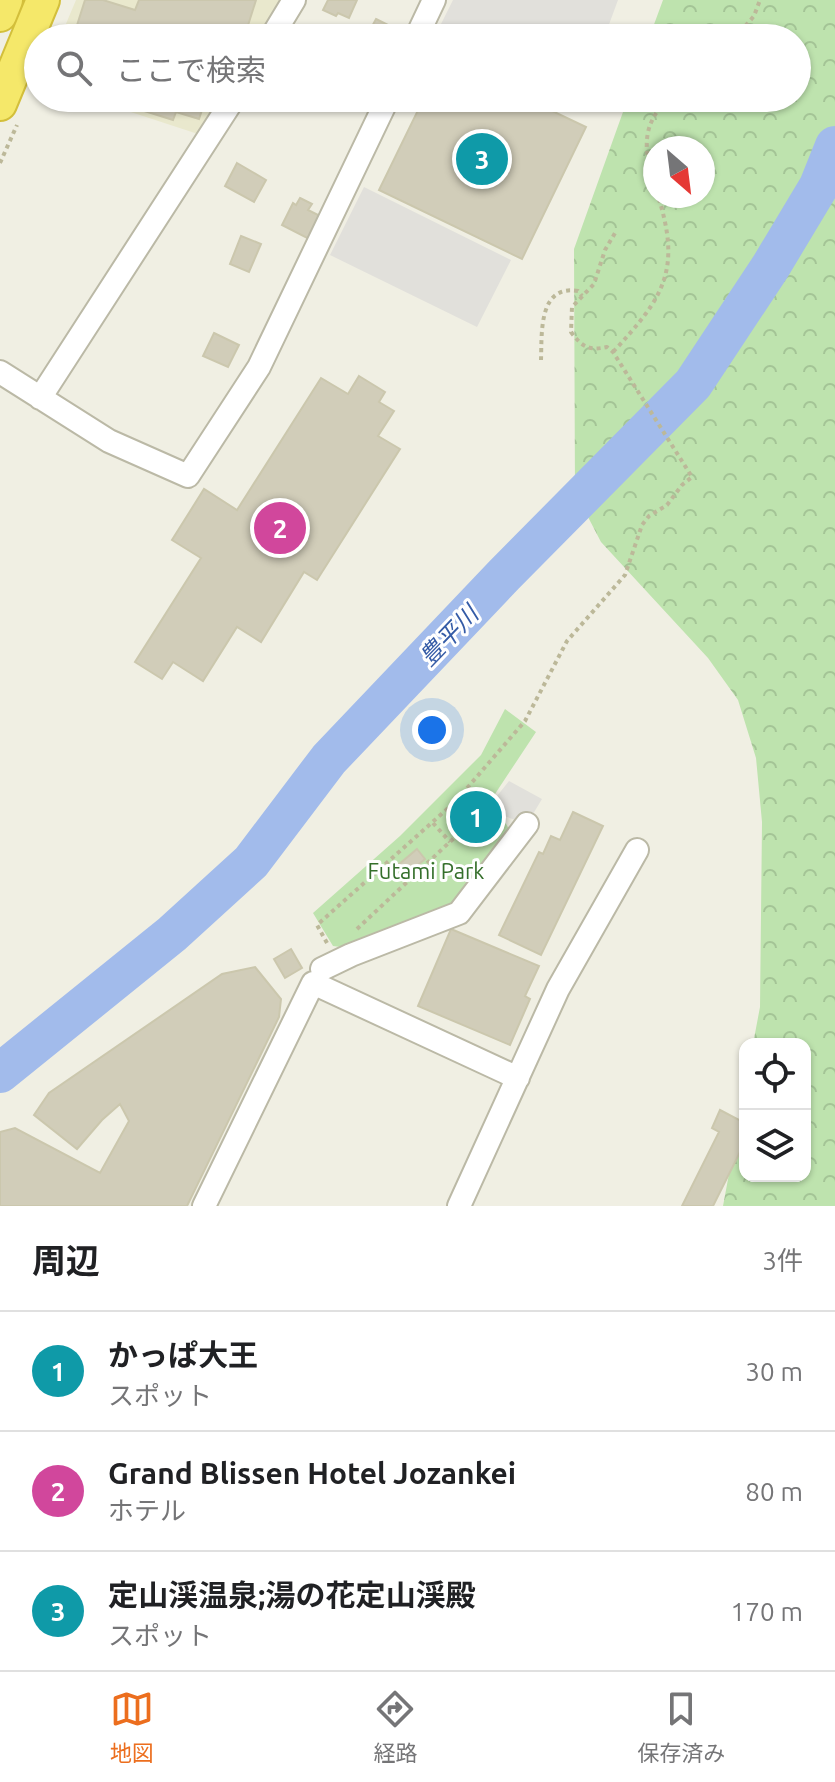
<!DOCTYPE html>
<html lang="ja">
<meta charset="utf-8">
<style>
:root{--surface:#fff;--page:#f2f2f2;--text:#202124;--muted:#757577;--line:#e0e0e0;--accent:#ec6e1e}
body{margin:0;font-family:Ubuntu,"Noto Sans JP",sans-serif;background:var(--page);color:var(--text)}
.controls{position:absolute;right:24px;bottom:24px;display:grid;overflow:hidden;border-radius:16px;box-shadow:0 2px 6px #0004}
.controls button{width:72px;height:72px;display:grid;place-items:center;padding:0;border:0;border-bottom:2px solid var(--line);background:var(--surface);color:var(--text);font:40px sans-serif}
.compass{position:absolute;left:643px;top:136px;width:72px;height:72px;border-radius:50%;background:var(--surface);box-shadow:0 2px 6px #0004;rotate:152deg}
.you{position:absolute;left:432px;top:730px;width:28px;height:28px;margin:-20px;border:6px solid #fff;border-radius:50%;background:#1a73e8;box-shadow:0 0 0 12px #1a73e833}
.badge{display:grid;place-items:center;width:52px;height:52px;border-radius:50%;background:var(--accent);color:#fff;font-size:26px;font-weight:700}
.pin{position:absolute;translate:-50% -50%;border:4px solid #fff;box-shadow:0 2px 8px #0006}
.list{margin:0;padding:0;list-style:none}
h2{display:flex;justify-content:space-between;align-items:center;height:104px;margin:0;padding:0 32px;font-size:34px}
h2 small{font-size:26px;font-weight:400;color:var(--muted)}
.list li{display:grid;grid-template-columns:52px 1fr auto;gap:24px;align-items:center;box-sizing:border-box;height:120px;padding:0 32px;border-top:2px solid var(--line)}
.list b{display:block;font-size:30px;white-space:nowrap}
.list p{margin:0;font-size:26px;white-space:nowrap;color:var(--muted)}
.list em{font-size:26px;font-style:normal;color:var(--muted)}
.icon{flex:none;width:44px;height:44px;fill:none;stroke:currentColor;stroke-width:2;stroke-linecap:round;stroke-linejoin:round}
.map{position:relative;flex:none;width:835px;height:1206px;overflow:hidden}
.search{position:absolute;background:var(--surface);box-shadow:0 2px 6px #0004;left:24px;right:24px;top:24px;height:88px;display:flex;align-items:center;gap:20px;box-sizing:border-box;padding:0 28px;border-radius:44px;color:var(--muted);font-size:30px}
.sheet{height:464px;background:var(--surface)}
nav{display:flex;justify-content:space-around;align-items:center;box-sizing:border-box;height:112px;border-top:2px solid var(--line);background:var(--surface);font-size:22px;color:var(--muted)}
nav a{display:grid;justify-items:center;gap:4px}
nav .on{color:var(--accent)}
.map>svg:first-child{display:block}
.education{fill:#e9e8cd}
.green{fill:#bee3ae}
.forest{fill:url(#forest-crowns);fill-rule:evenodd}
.parking{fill:#e1e0db}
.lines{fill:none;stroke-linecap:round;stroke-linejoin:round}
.river{stroke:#a2bbeb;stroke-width:40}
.building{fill:#d1cdb9;stroke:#cbc7ad;stroke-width:2}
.minor-casing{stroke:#bbb9a6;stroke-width:26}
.highway-casing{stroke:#d3bf3b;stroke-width:36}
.path{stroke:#bcb899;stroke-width:4;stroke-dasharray:4 4;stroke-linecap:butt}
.minor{stroke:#fff;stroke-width:22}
.highway{stroke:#f5e86a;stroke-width:32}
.labels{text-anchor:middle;stroke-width:6;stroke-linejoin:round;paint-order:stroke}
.park-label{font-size:22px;fill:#356f2b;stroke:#fff}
.water-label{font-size:24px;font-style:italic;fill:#345ba6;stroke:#fff}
</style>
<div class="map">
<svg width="835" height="1206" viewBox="0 0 835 1206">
<defs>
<pattern id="forest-crowns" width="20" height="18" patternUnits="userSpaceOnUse" patternTransform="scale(2)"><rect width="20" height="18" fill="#bee3ae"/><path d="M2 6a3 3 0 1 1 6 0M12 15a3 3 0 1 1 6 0" fill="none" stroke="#a4c496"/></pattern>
</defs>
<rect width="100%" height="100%" fill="#f0efe3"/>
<path class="education" d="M76,0h206l-23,38h-199z
M88,98h135l-22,37z"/>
<path class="green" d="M505,709l31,23 -41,62 7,23 11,19 -57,72 -108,40 -15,-2 -20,-33 87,-77 81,-81z"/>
<path class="forest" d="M663,0h172v1206h-112l22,-118v88h60v-132h-52l7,-37 2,-185 -6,-64 -18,-58 -30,-42 -107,-116 -26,-50 -1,-243 54,-151h169v-60h-148zM655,148h48v48h-48z"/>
<path class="parking" d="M453,0h165l-14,38h-170z
M364,187l147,73 -34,67 -147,-72z
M509,781l33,18 -15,25 -23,-8 -7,-20z"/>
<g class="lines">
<path class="river" d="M0,1073l172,-139 79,-72 78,-103 175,-184 189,-191 78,-118 48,-80 16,-40"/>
</g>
<path class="building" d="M85,0h18l32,10 4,-10h117l-12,38h-171z
M328,0h29l-8,18 -11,-5 -2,3 -13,-6z
M376,19l28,14 -2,5h-16l-16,-8z
M103,98h103l-7,21 -23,-7 -3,8z
M424,98h101l61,29 -64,132 -143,-69z
M237,163l29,17 -12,22 -29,-16z
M300,198l12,6 -4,6 14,7 -11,23 -29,-15 11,-22 3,2z
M241,236l20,8 -12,28 -19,-8z
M214,333l25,12 -11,22 -25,-11z
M359,376l26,16 -6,10 15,9 -16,25 22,13 -83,131 -13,-8 -43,70 -24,-15 -34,54 -30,-19 -11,17 -27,-17 66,-104 -29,-18 32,-51 33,21 84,-132 27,16z
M573,812l30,14 -62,129 -42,-20 40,-83 4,2 8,-18 9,4z
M417,849l8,10 -20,17 -8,-10z
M451,929l88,37 -14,30 5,3 -20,46 -92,-39z
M291,949l11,19 -17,10 -11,-19z
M255,967l26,32 -2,18 -92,189h-187v-74l15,-4 85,45 29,-52 -9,-17 -18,16 -25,29 -43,-34 15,-22 173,-119z
M720,1110l25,13v19l-32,64h-31l37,-74 -7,-4z"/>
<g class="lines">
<g class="minor-casing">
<path id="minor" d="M271,38l23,-38
M416,38l18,-38
M0,372l109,69 79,35 71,-109 129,-269
M40,398l194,-300
M322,969l29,-14 108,-42 68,-89
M204,1206l109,-223 205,95
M459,1206l99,-217 79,-139"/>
</g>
<g class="highway-casing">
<path id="highway" d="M0,15l6,-15
M0,104l43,-104"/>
</g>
<path class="path" d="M735,38l19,-22 6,-16
M0,163l17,-38
M655,186c-11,-36 -15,-60 14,-88
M613,352c50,-54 69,-81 45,-156
M541,360c1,-26 -3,-76 37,-69l4,5
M433,823l17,19
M357,929l113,-106
M327,943l-10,-18 138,-123 70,-81 42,-80 58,-66 17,-50 7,-9 18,-11 15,-20 10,-8 -79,-125 -6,-5c-18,4 -25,0 -36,-15l1,-25 22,-23 11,-34 10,-17"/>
<use href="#minor" class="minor"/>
<use href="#highway" class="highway"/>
</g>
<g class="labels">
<g class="park-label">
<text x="426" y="879">Futami Park</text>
</g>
<g class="water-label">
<text transform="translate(449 636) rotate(-46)" y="8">豊平川</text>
</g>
</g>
</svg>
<div class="controls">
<button><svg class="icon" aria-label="locate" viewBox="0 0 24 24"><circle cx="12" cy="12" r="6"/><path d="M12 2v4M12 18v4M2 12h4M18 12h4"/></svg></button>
<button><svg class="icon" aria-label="layers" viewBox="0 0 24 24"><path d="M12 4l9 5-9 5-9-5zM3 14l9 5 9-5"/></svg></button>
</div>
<svg class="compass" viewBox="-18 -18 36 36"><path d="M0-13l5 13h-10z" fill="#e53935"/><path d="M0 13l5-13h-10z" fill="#757577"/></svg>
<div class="you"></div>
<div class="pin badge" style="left:476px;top:817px;background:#0f9aa8">1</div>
<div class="pin badge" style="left:280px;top:528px;background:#d1479c">2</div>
<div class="pin badge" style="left:482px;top:159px;background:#0f9aa8">3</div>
<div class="search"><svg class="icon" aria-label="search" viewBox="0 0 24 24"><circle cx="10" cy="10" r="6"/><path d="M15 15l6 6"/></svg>ここで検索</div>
</div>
<section class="sheet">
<h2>周辺<small>3件</small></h2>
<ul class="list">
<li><span class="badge" style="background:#0f9aa8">1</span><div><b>かっぱ大王</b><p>スポット</p></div><em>30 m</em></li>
<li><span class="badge" style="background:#d1479c">2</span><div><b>Grand Blissen Hotel Jozankei</b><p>ホテル</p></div><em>80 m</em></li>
<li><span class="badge" style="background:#0f9aa8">3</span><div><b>定山渓温泉;湯の花定山渓殿</b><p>スポット</p></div><em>170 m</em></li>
</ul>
</section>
<nav>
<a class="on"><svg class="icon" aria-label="map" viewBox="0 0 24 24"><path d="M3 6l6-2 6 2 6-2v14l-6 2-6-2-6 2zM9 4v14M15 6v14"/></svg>地図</a>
<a><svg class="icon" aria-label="directions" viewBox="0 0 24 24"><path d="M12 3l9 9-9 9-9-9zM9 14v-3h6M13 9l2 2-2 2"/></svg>経路</a>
<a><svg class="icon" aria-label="saved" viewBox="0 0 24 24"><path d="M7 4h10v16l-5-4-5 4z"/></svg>保存済み</a>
</nav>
